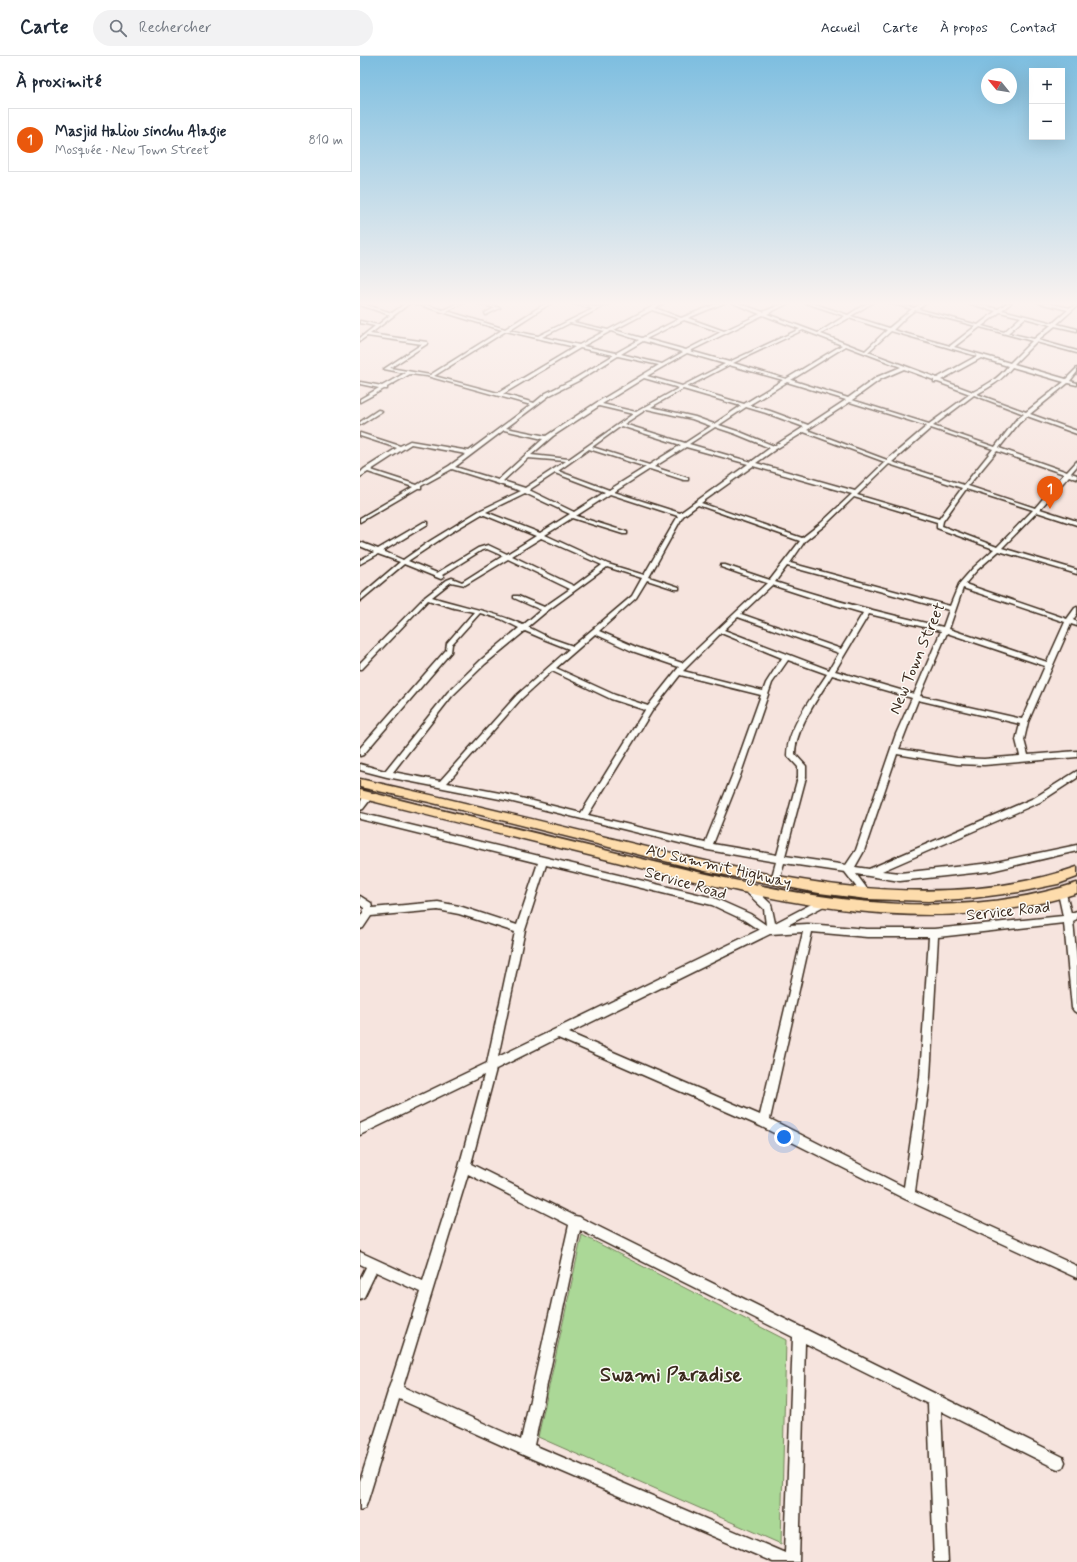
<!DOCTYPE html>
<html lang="fr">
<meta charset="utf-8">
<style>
:root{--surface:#fff;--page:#f2f2f3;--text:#1f2937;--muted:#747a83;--line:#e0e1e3;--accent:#ea580c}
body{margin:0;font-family:Mynerve,sans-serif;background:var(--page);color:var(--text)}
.controls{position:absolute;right:12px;top:12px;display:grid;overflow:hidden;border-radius:0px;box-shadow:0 4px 16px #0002}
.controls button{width:36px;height:36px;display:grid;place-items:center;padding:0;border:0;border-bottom:1px solid var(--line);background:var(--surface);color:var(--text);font:20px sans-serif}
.compass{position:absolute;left:621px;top:12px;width:36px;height:36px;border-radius:50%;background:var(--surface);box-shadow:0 4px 16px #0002;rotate:300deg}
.you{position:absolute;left:424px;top:1081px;width:14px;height:14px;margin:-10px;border:3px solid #fff;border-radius:50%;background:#1a73e8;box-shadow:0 0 0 6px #1a73e833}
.badge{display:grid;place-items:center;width:26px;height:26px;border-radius:50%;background:var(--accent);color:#fff;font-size:13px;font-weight:700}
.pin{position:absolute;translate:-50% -33px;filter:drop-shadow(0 1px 2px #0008)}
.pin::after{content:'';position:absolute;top:21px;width:14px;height:12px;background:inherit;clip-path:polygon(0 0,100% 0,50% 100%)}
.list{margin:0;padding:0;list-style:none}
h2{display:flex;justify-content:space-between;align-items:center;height:52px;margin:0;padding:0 16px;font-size:17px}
h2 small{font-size:13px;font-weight:400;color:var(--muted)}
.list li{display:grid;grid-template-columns:26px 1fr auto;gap:12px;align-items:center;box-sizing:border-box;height:64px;margin:0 8px 8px;padding:0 8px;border:1px solid var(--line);border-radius:0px}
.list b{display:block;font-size:15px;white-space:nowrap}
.list p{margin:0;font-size:13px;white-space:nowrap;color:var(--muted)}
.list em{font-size:13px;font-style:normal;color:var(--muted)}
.icon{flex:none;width:22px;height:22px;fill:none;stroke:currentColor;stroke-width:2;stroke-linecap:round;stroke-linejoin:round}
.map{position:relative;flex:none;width:717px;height:1506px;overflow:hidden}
header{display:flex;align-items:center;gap:24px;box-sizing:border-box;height:56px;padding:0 20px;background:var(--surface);border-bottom:1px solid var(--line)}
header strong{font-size:19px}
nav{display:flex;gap:22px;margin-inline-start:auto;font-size:14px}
.search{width:280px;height:36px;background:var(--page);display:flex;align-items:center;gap:10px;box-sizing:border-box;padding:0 14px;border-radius:22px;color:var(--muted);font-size:15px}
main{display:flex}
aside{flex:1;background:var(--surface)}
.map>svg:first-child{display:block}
.green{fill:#abd897;stroke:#73815a}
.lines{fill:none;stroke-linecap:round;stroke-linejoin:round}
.minor-casing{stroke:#3b2a1e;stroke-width:3}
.major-casing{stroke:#3b2a1e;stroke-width:3}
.minor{fill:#fdfcf7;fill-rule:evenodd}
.major{fill:#fddcac;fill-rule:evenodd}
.labels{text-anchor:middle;stroke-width:3;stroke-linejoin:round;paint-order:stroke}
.street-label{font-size:16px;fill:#3b2a1e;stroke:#fdfcf7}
.near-neighbourhood-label{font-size:20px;font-weight:bold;fill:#3b2a1e;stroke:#fdfcf7}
</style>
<header>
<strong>Carte</strong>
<div class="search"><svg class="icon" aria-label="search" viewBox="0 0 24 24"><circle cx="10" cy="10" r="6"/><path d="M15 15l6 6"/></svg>Rechercher</div>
<nav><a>Accueil</a><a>Carte</a><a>À propos</a><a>Contact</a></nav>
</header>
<main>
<aside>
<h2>À proximité<small></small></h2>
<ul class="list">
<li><span class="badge">1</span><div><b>Masjid Haliou sinchu Alagie</b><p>Mosquée · New Town Street</p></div><em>810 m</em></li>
</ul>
</aside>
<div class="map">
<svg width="717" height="1506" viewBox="0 0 717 1506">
<rect width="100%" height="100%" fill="#f6e4de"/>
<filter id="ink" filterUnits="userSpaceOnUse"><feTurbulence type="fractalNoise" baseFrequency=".025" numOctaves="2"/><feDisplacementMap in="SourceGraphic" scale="8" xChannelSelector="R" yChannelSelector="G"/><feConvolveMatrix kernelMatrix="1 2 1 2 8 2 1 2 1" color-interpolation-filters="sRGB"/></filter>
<g filter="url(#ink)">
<path class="green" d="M222,1179l204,105 -5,204 -243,-107z"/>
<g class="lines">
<g class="minor-casing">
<path id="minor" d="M0,247l32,10 14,-10h4l-40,31 57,8v2l-37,24 40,7 72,-45 -89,-27h6l24,7 15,-7h5l-16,8 58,18 41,-26h5l-42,27 29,6 55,-27 -21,-6c8,0 15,3 23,4 5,0 9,-4 15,-4l-37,19 35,8 51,-27h5l-9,5 26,10 38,-15h5l-36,15 36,13 36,-17 -27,-11h5l25,9 21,-9h5l-22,11 51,19 27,-17 -39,-13h6l36,12 19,-12h5l-21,13 38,12 23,-19 -22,-6h6l18,5 8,-5h4l-8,6 60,16 18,-14 -29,-8h6l25,6 9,-6h4l-9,7 51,13 15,-13 -29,-7h7l25,5 6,-5v3l-20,18 20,5v2l-22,-5 -17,14 39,11v2l-41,-11 -22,22 52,15 11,-11v4l-7,9 7,2v2l-9,-2 -38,31 47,17v3l-50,-18 -8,7 -20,25 68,24 10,-11v5l-6,7 6,2v4l-8,-3 -29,33 37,12v4l-40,-13 -35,36 75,22v4l-78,-23 -22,19 -12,14 102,35 8,-11 2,-1v7l-4,6 4,2v4l-6,-2 -43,98 -4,18 4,15 49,-4v6l-93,8 -27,-1 -60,-10 -33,97 -9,16 14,2 165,-71 43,-27v7l-37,24 -158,69 18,2 91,-10 86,-18v6l-86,20 -91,10 -44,-7 15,20 -1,3 -3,1 -3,-1 -19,-25 -61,-9 -5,17 -1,3 -3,1 -3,-1 -1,-3 5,-18 -68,-12 -203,-50 -118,-23 -27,-7v-6l25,7 63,-79 33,-32 38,-32 -18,-9 -21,-6 -28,31 -1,8 -88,103 -3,1v-8l86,-98 1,-7 27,-31 -20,-4 -26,-8 -66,69h-2v-6l65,-66 22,-17 5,-2 10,4 41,-26 -16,-7 -5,1 -40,25 2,2 -3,2 -37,-15 -44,37v-5l40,-34 -22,-8 -18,10v-4l14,-8 -14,-6v-4l18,7 46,-27h4v2l-45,27 20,9 27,-19 49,-30 42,-20 -69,-22 -31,17v2h-3l-58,34v-4l53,-31 -45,-15 -8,5v-4l4,-4 33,-21 -37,-12v-3l40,13 10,-5 59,10 62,-46 -104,-29 -17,-2 -23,13v2h-3l-24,13v-3l19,-11 -19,-4v-2l22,4 23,-13 -21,-4 38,-25 -55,-8 -7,5v-3l15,-12 -15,-3v-2l18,4 12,-10 -30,-10zM292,254l27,9 -37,19 -28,-8zM555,254l61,16 -26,20 -57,-16 14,-14zM640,256l21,5 -17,15 -22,-6zM403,259l37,14 -71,33 -39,-11zM489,262l38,12 -22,21 -44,-17zM665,262l26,7 -17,14 -26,-6zM324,264l37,12 -35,18 -40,-11zM210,267l35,8 -26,14 -37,-8zM620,271l52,14 -22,22 -56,-16zM443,274l39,15 -56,34 -53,-16zM146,275l69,16 -77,46 -64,-17zM251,275l28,9 -23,13 -33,-7zM531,275l86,25 -40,22 -69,-26zM283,285l40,11 -21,12 -41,-10zM486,290l55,21 -24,10 -29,21 -57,-18zM220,292l34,7 -40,24 -28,14 -12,10 -31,-9zM327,297l38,11 -43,22 -35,-10zM258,300l41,9 -63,38 -50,33 -40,-8 44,-33 28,-14zM621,302l27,8c-9,12 -21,19 -35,26l-32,-12zM369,309l54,15 -39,24 -57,-17zM652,311l52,15 -38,30 -49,-18c15,-8 25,-14 35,-27zM544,313l30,11v2h4l32,12 -41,30 -77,-24 29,-21zM284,322l35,10 -43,24 -34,-8zM427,326l59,18 -38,25 -38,-14 -21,-6zM323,333l58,17 -27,18 -19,-7 -44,-10zM614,339l50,19 -9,7 -20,26 -62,-21zM490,346l77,24 -40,34 -80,-30zM239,350l34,8 -64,45 -38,-4 22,-19zM386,351l20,6 38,14 -30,19 -34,-14 -21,-7zM287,353l45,10 19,7 -26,17 -61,-19zM261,370l60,19 -32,20 -57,-18zM355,371l21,7 34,14 -19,14 -62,-18zM571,372l62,21 -29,36 -72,-23zM144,374l39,9 -45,41 -43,-13zM444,376l81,30 -30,29 -99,-28 20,-14zM51,388l55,10 -17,12 -32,19 -46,-15zM326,391l62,17 -68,49 -66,-21 36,-23 34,11h4v-2l-34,-11zM229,393l57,18 -37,23 -51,-19zM637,395l67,23 -29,34 -67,-22zM168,402l38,3 -41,27 -22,-7zM529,408l73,24 -23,31 -82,-24zM393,410l99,28 -31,29 -19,15 -101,-35zM195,417l50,19 -31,20 -45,-22zM606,433l67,21 -36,37 -55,-21 1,-5zM165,437l45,21 -30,19 -54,-21zM250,438l68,22 -34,59 -36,-11 -63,-29 27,-17 51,16h4v-2l-51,-16zM494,441l83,25v6l57,21 -21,19 -14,16 -9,22 -160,-43 15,-22 20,-16zM338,449l102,36 -30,39 -45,-15h-4v2l46,16 -85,80 -46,-16 -37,-16 37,-33 11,-18 28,9h4v-2l-30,-10 34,-61zM122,458l54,22 -29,18 -19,-9 -10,3 -41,25 -29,-12 42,-28zM181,482l61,27 -28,21 -62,-30zM148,503l62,30 -26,18 -26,-11h-4v2l27,12 -18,15c-29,-14 -61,-18 -91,-28l19,-15 14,3zM427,510l162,44 -6,17c-57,-13 -113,-27 -168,-45zM247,511l35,11 -10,18 -59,50 -23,-8 -22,-11 19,-16zM412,529l43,14 48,14 -22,36 -100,-35zM603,532l102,34 -18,40 -98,-33zM509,558l72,17 -27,63 -79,-23zM378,561l101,36 -10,17 -105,-40zM165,575l21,9 23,9 -52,46 -77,86 -47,-9 59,-76 33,-32zM361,577l61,25 -16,25 -3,8 -80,-20zM587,577l98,33 -23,53 -102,-23zM235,578l37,17 47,16 -31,39 -33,-11 -59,-27zM428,604l39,14c-14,22 -40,54 -40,81l11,12v10l-21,78 -64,-11 27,-68 32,-93zM192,615l59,28 34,11 -64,103 -76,-19 -58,-11 74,-84zM320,619l81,20 -29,81 -27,67 -117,-28 64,-104zM472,619l80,23 -16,36 -40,116 -10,15 -61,-9 21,-79v-11l-11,-12c0,-25 24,-57 37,-79zM558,644l102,24 -4,16 4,16 -36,3 -27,-1 -58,-9z
M117,247h6l17,5 -14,7 -1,-2 10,-5z
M18,354l4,1 -22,14v-3z
M9,737l4,3 -10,13 -3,1c0,-7 1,-14 9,-17z
M0,757l354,85 36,16 16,11 -2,-16 -19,-18 -1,-3 1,-3 3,-1 3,1 20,19 4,19 46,-24 3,1 1,3 -1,3 -36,19 20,-1 59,5h67l129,-13 -5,-23 1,-3 3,-1 3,1 6,23 6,-2v8l-4,2 4,41v51l-3,-2 -2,-3 -8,-85 -126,14 -8,140 -15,115 162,74v12l-172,-79 -145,-73 -202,-88 -62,31 -25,95 104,52 5,1 1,1 482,239 2,5 -2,5 -5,2 -5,-2 -112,-56 7,151h-14l-6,-158 -123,-61 -6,219h-26l-252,-108 -122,-55 -32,104 -2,5 -5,2v-29l28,-89v-2l2,-5 30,-93 -44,-20 -12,25 -4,2v-20l6,-12 -6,-3v-12l63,29 36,-114 25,-92 -124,60v-11l127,-61 28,-131 -56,-18 -21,-4 -67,6 -8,12 -3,1v-12l4,-6v-3l-4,-3v-9l11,7 1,5 66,-6 21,4 58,19 21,-62 -178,-44zM186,809l166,40 32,15 15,10 -261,127 27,-127zM443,876l-43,183 -191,-82 201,-99zM452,876l55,5h62l-9,140 -16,110 -134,-68zM108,1118l101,51 -48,215 -118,-53zM220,1174l213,107 -8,216 -251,-108z"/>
</g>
<g class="major-casing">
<path id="major" d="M0,723c86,19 172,40 258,61 147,36 311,78 459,27v10l-19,7 -39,8 -46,6 -45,3 -61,-2 -48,-6 -114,-22 -276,-69 -69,-15z
M0,734c87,22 174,43 261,64 148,35 306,77 456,29v10c-151,49 -311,6 -460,-31 -86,-21 -171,-42 -257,-64z"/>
</g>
<use href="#minor" class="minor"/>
<use href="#major" class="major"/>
</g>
</g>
<linearGradient id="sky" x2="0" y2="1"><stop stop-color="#7dbee0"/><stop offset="0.54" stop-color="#fbf3f0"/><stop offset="1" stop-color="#fbf3f0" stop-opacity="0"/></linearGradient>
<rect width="717" height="458" fill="url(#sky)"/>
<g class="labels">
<g class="street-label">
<text transform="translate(556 602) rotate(-67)" y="6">New Town Street</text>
<text transform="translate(359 809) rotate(13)" y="6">AU Summit Highway</text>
<text transform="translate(326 826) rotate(16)" y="6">Service Road</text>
<text transform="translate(648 854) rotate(-6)" y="6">Service Road</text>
</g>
<g class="near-neighbourhood-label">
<text x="311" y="1325">Swami Paradise</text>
</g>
</g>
</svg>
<div class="controls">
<button>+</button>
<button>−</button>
</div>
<svg class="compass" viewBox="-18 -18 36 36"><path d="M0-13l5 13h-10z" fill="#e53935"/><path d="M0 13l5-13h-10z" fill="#747a83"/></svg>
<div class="you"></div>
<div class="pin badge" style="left:690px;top:453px">1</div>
</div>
</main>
